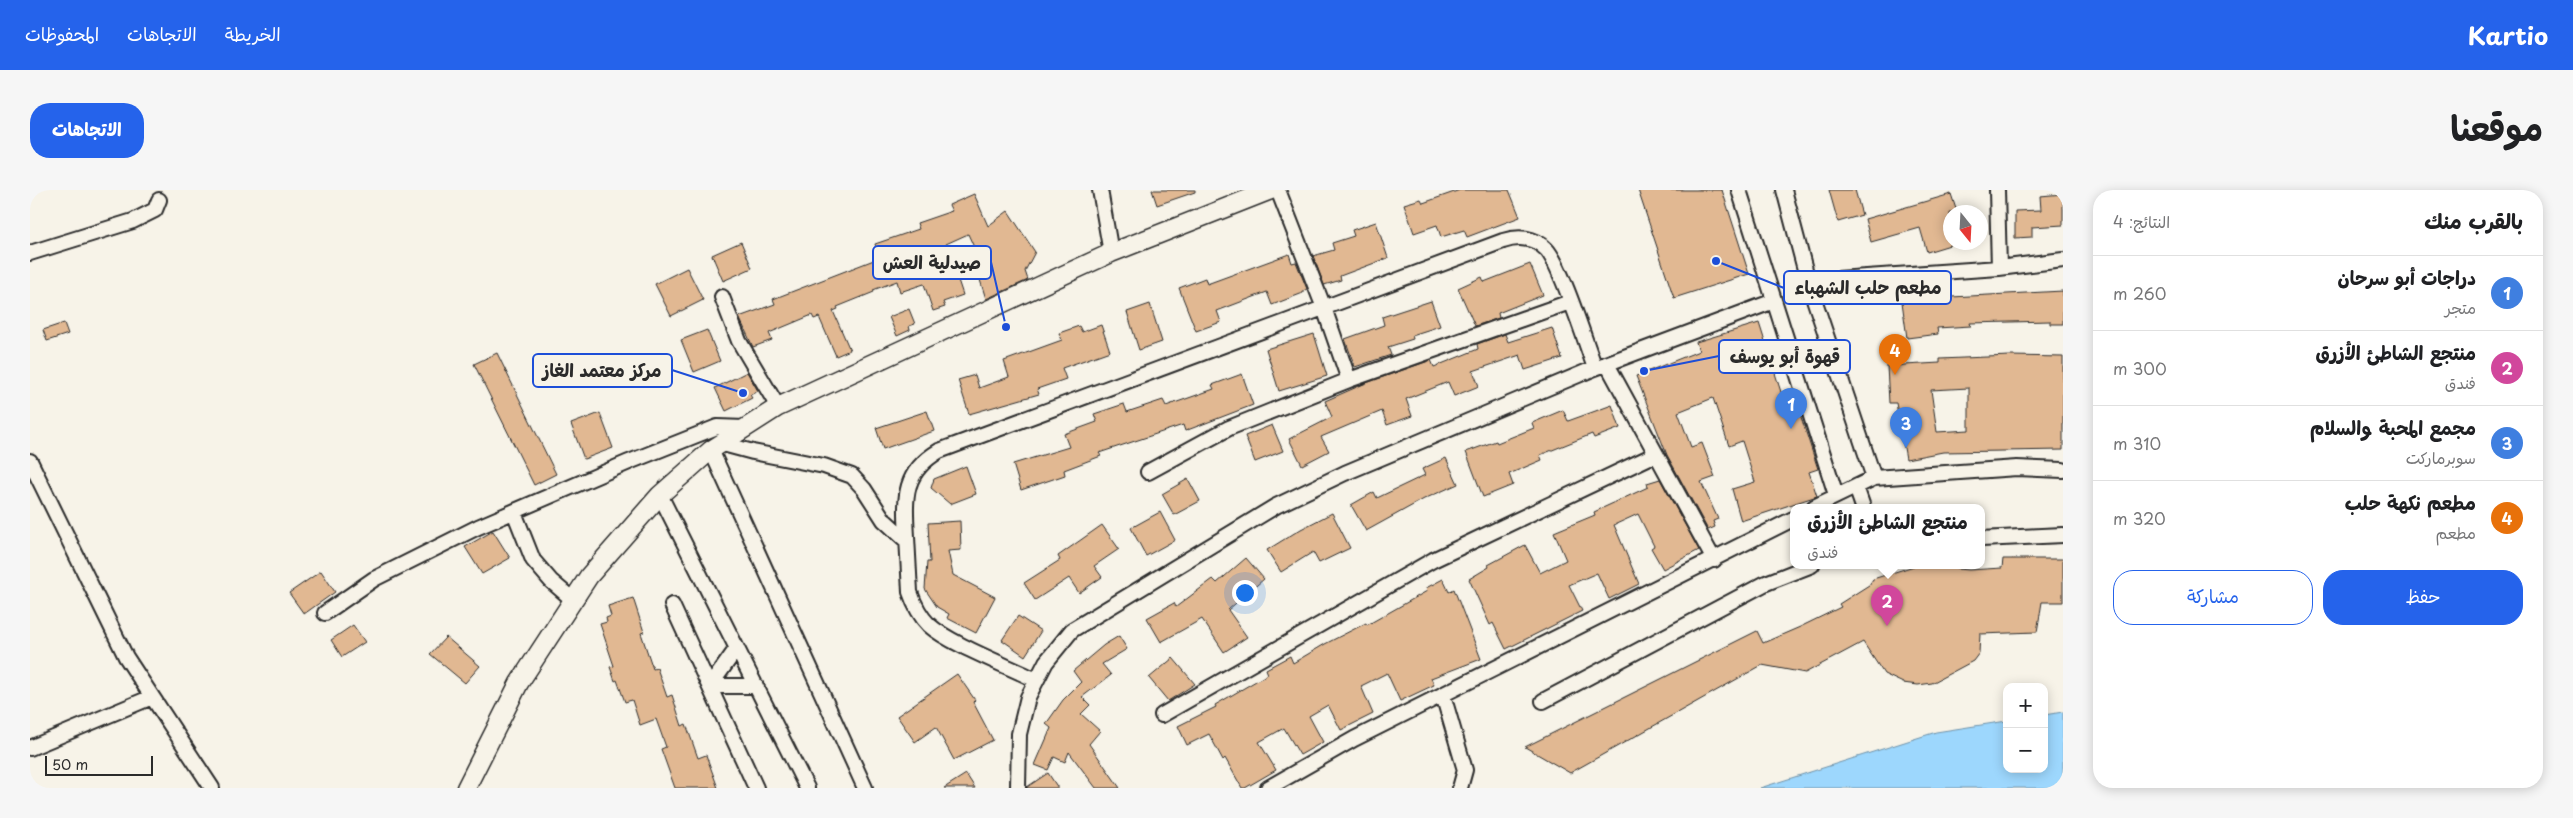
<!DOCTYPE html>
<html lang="ar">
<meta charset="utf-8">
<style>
:root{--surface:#fff;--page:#f6f6f6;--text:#202124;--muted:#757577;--line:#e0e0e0;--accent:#2563eb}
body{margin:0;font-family:"Playpen Sans","Playpen Sans Arabic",sans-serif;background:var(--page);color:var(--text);direction:rtl}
.controls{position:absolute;right:15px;bottom:15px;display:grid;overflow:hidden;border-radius:10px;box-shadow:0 2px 12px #0003}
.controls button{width:45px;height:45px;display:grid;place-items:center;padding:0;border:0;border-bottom:1px solid var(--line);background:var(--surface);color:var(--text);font:25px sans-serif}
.compass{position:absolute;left:1913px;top:15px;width:45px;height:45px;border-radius:50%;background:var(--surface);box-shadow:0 2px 12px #0003;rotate:162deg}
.scale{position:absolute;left:15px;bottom:12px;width:108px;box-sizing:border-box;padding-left:5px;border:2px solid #2b2b2b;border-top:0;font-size:14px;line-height:18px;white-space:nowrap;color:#2b2b2b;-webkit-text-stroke:4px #f7f3e8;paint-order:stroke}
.you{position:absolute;left:1214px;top:402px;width:18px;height:18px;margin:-12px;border:4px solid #fff;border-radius:50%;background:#1a73e8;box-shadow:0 0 0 8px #1a73e833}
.badge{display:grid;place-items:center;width:32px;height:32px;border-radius:50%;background:var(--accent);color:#fff;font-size:16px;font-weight:700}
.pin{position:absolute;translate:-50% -41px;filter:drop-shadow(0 1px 2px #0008)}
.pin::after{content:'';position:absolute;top:26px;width:18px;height:15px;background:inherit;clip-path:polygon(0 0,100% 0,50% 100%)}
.popup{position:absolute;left:1760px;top:314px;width:195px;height:65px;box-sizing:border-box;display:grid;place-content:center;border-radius:10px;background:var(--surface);filter:drop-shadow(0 1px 4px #0005);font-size:16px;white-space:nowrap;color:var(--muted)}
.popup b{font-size:19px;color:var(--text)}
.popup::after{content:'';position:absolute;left:50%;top:100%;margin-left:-10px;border:10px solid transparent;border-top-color:var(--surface)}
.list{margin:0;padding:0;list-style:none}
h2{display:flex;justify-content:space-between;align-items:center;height:65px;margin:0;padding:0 20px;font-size:21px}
h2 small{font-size:16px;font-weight:400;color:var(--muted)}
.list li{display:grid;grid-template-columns:32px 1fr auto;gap:15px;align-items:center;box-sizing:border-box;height:75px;padding:0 20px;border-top:1px solid var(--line)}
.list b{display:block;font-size:19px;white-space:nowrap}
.list p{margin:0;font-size:16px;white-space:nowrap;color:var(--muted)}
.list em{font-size:16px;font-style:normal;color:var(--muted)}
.actions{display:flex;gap:10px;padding:15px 20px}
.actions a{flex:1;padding:11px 0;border:1px solid var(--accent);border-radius:20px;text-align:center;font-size:18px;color:var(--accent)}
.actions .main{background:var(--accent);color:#fff}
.map{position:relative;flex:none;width:2033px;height:598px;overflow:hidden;direction:ltr;border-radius:20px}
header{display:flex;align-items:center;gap:30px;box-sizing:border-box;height:70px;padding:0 25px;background:var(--accent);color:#fff}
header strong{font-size:24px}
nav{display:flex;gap:28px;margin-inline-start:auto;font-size:18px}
.intro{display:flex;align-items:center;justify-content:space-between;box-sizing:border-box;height:120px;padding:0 30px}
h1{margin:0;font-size:35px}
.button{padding:12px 22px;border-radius:20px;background:var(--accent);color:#fff;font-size:18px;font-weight:700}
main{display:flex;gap:30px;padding:0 30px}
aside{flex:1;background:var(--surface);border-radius:20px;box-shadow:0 2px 12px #0003}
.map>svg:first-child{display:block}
.water{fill:#9dd7fd;stroke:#6f92a9}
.building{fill:#e1b892;stroke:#2b2b2b;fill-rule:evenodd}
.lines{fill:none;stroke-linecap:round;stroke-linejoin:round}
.minor-casing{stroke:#2b2b2b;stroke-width:18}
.major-casing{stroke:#2b2b2b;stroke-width:21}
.minor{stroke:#f7f3e8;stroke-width:14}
.major{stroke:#f7f3e8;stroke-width:18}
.leader{fill:none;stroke:#1d4ed8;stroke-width:2}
.callout-dot{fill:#1d4ed8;stroke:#f7f3e8;stroke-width:2}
.callout{fill:#f7f3e8;stroke:#1d4ed8;stroke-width:2}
.callout-label{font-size:18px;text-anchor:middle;font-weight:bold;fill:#2b2b2b}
</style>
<header>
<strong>Kartio</strong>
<nav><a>الخريطة</a><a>الاتجاهات</a><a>المحفوظات</a></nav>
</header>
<div class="intro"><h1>موقعنا</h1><a class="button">الاتجاهات</a></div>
<main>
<aside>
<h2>بالقرب منك<small>النتائج: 4</small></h2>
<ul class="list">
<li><span class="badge" style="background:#3f7fe0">1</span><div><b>دراجات أبو سرحان</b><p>متجر</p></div><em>260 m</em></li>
<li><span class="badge" style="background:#d1479c">2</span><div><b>منتجع الشاطئ الأزرق</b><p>فندق</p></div><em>300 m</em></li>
<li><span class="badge" style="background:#3f7fe0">3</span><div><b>مجمع المحبة والسلام</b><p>سوبرماركت</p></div><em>310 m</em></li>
<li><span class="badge" style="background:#e8710a">4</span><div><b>مطعم نكهة حلب</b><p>مطعم</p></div><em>320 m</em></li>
</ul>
<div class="actions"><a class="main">حفظ</a><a>مشاركة</a></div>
</aside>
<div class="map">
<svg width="2033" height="598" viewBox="0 0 2033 598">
<rect width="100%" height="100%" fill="#f7f3e8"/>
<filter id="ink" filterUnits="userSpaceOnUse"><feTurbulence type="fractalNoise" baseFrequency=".02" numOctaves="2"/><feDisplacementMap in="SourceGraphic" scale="10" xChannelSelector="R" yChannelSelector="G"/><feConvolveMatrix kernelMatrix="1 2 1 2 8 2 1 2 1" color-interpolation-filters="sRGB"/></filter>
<g filter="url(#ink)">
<path class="water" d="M2033,522v76h-303l176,-56 71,-11v48h37v-54z"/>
<path class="building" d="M1122,0h43v2l-38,13z
M1430,0h49l11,27 -53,20 -3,-7 -23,7 -4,-12 -23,8 -10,-29 17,-5 2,4z
M1608,0h84l27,84 -75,24z
M1799,0h26l7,25 -24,7z
M944,4l14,32 20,-15 27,41 -10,19 3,9 -42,19 -10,-32 6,-2 -14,-31 -22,10 17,51 -20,7 2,5 -12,4 -9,-27 -24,8 -3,-11 -24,9 1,2 -37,15 1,2 -5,2 17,39 -14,6 -17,-39 -5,2 -2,-4 -43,18 3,7 -19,7 -14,-30 36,-13 -2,-5 106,-41 -4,-14 44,-15 -2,-6 35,-12 -3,-6z
M1921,4l6,18h-7v33l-23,7 -7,-24 -49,14 -6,-23z
M2033,4v31l-31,2v10l-17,1v-27l26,-1 -1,-14z
M1346,32l12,36 -48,18 1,4 -17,5 -11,-29 21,-6 -2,-7 22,-7 -2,-6z
M711,52l11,26 -29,13 -11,-26z
M1259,64l3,9 4,-1 11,27 -4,2v2l-31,12 -5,-13 -50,19 4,11 -25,9 -17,-43 26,-10 2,6z
M1500,74l13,31 -45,18 1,5 -24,8 -17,-38 24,-11 2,5z
M657,78l16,32 -32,16 -16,-32z
M2033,101v33h-13v-3l-80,2 1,3 -34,2 1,6 -31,4 -5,-36 31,-4z
M1401,111l9,25 -28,9 1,4 -25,8 3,8 -36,12 -10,-28 39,-14 -2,-8z
M1120,114l12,38 -23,8 -12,-38z
M879,119l6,15 -6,2 1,4 -13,6 -8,-19z
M34,133l4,11 -21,7 -4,-11z
M1729,133l29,91 11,-3 19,58 -9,3 8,24 -76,25 -9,-32 23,-7 -13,-41 -13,5 -16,-48 -35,14 13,35 11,-4 13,34 -14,5 17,37 -5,2 2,6 -7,3 -41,-75 -31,-79 63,-25 -3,-9z
M1071,135l9,26 -48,17 4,11 -29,10 2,5 -70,20 -11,-34 17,-5 4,13 30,-11 -5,-16 58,-21 -3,-7 20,-7 3,6z
M1522,138l10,30 -37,12 -5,-15 -47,16 6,15 -25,10 -6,-14 -42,17 6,17 -25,9 -5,-14 -61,26 8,14 -27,14 -13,-26 43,-22 -7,-16 41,-18 65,-23 3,7 44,-18 -1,-5 28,-10 3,8z
M677,140l13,31 -26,11 -13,-32z
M1284,144l13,42 -48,15 -13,-42z
M467,163l59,121 -22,11 -60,-121z
M1980,166l53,1v93l-120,2 -37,7 -10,-56h-7l-2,-37 53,-3v-4zM1939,198v42l-32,2 -6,-42z
M717,182l11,19 -8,4 2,3 -26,13 -11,-23z
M1212,184l11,31 -68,26 -2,-6 -84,28 2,3 -37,14 1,5 -44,15 -8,-26 56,-17 -5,-13 33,-12 -3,-8 30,-10 3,8 36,-12 3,6 48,-17 -2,-4z
M1582,215l8,23 -26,10 -2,-4 -52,21 2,5 -33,14 4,11 -30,12 -17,-45 30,-11 1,2 37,-15 -2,-5 31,-13 5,11z
M897,221l7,20 -51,18 -7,-21z
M570,223l13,35 -29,11 -13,-35z
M1242,235l11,26 -28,11 -10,-26z
M1416,268l12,26 -34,15 -58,32 -15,-26 23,-13 3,6 48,-23 -3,-6z
M936,276l10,28 -26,10 -19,-16 3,-9z
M1158,289l12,22 -26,14 -12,-21z
M1630,289l39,71 -36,19 -12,-21 3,-2 -16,-32 -24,11 25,59 -30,15 -12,-26 -28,12 13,26 -76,38 -13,-26 -3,2 -21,-46 20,-12 -1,-2 37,-20 15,28 26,-13 -12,-28 41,-17 -1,-3 54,-25 -1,-4z
M1130,322l15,28 -29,16 -15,-28z
M1302,323l18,35 -31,15 -6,-11 -32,20 -14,-22 34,-21z
M930,331l1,29 -13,1 5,24 42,22 -19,36 -29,-15 2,-4 -12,-7 -12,-18 2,-27h3l-2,-39z
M1072,335l17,24 -25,17 8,11 -23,16 -10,-15 -34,22 -11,-17 36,-23 -2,-4z
M463,341l17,27 -28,16 -17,-27z
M1216,368l18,21 -36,31 19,27 -23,15 -22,-33 -41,23 -14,-24 27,-15 2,4 37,-28 4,4z
M1973,369h60v43h-21l-5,30 -57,2 -1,19 -6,8 -41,22 -14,2 -15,-2 -19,-9 -21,-32 -58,31 -43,-8 -192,108 -45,-26 232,-116 6,12 37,-16 41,-20 -2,-3 30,-19 4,-6 44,-14h40l1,4 11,1 33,-2z
M291,381l14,21 -31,22 -15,-21z
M1413,389l6,13 5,-3 27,70 -50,19 3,7 -34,16 -13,-28 -26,13 12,28 -32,16 -13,-25 -19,11 14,26 -23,13 -16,-27 -25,14 17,28 -31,18h-3l-17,-30 -2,2 -14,-26 -22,11 -9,-19 38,-19 -1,-2 53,-31 -2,-5 24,-13 3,7 32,-19 41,-21 1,2 60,-34 -1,-3z
M603,408l11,34 -3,1 12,36 4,-1 10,29 5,-2 10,31 4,-2 12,34 8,-3 12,33h-43l-14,-39 5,-2 -10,-28 -16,6 -8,-25 -7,2 -8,-22 -2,1 -5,-14 4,-1 -14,-42 7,-2 -1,-4 5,-2 -3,-10z
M988,426l23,15 -16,25 -23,-16z
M323,435l12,17 -23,15 -11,-17z
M1089,446l8,13 -25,15 9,11 -29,22 8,8 -9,9 19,17 -11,13 31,44h-24l-27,-36 -4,10 -11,-5 -6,13 -13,-5 16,-37 -5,-4 17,-24 18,-18 -8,-11 31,-26z
M416,447l34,29 -15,17 -35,-29z
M1143,468l22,26 -27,17 -19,-23z
M927,484l18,26 -2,2 20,38 -39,20 -18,-33 -21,15 -18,-26z
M1018,583l10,15h-31v-1z
M936,584l9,14h-31z"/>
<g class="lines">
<g class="minor-casing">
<path id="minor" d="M1070,0l11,63
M1248,0l46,118 25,72
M1709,0l97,305
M1754,0l24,91 66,197
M1967,0l2,78
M0,63l103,-32 22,-11 4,-10
M1778,91l191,-13 64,-8
M692,107l17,44 39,66
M1577,174l107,196
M693,254l30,8 71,14 28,10 12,13 20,31 23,21
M681,260l154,338
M0,271l96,196 86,131
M1118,282l81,-44 120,-48 221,-78
M1826,297l7,20
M630,305l147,293
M1784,317l60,-29 143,-10 46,2
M484,322l19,48 18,21 22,19
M1951,349l82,-4
M642,415l84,183
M295,423l49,-34 104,-52 151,-65 88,-35 28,1
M707,458l-27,38h46
M1006,490c-28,-14 -86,-36 -107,-55 -10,-10 -15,-21 -19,-33 -1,-19 -2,-37 -3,-55 -2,-39 -5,-64 32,-86l564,-210c15,-5 31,-4 43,8 15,15 40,95 49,119
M1413,505l22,75 -5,18
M1513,511l223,-118 46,-18
M1132,525l271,-155 223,-106
M0,558l122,-51
M988,598l1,-54 9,-37 18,-35 26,-32 204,-124 69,-33 250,-105 179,-67
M1238,598l86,-49 439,-220"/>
</g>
<g class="major-casing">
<path id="major" d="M436,598l53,-105 70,-107 71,-81 51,-45 67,-43 333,-154 160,-63"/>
</g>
<use href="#minor" class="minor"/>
<use href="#major" class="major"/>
</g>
</g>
<path class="leader" d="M976 137L961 72M1686 71L1754 98M1614 181L1689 166M713 203L642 180"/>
<g class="callout-dot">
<circle cx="976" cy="137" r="5"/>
<circle cx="1686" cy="71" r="5"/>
<circle cx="1614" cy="181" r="5"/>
<circle cx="713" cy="203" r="5"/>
</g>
<g class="callout">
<rect x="843" y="56" width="118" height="33" rx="5"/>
<rect x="1754" y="81" width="167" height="33" rx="5"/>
<rect x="1689" y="150" width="131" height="33" rx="5"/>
<rect x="503" y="164" width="139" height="33" rx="5"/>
</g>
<g class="callout-label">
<text x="902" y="79">صيدلية العش</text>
<text x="1838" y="104">مطعم حلب الشهباء</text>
<text x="1755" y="173">قهوة أبو يوسف</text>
<text x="572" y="187">مركز معتمد الغاز</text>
</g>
</svg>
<div class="controls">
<button>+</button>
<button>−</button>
</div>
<svg class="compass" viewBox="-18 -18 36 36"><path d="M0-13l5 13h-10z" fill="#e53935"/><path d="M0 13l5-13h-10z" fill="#757577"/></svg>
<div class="scale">50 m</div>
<div class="you"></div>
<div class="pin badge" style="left:1761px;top:239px;background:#3f7fe0">1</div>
<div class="pin badge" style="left:1857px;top:436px;background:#d1479c">2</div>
<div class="popup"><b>منتجع الشاطئ الأزرق</b>فندق</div>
<div class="pin badge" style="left:1876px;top:258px;background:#3f7fe0">3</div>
<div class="pin badge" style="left:1865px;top:185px;background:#e8710a">4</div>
</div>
</main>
